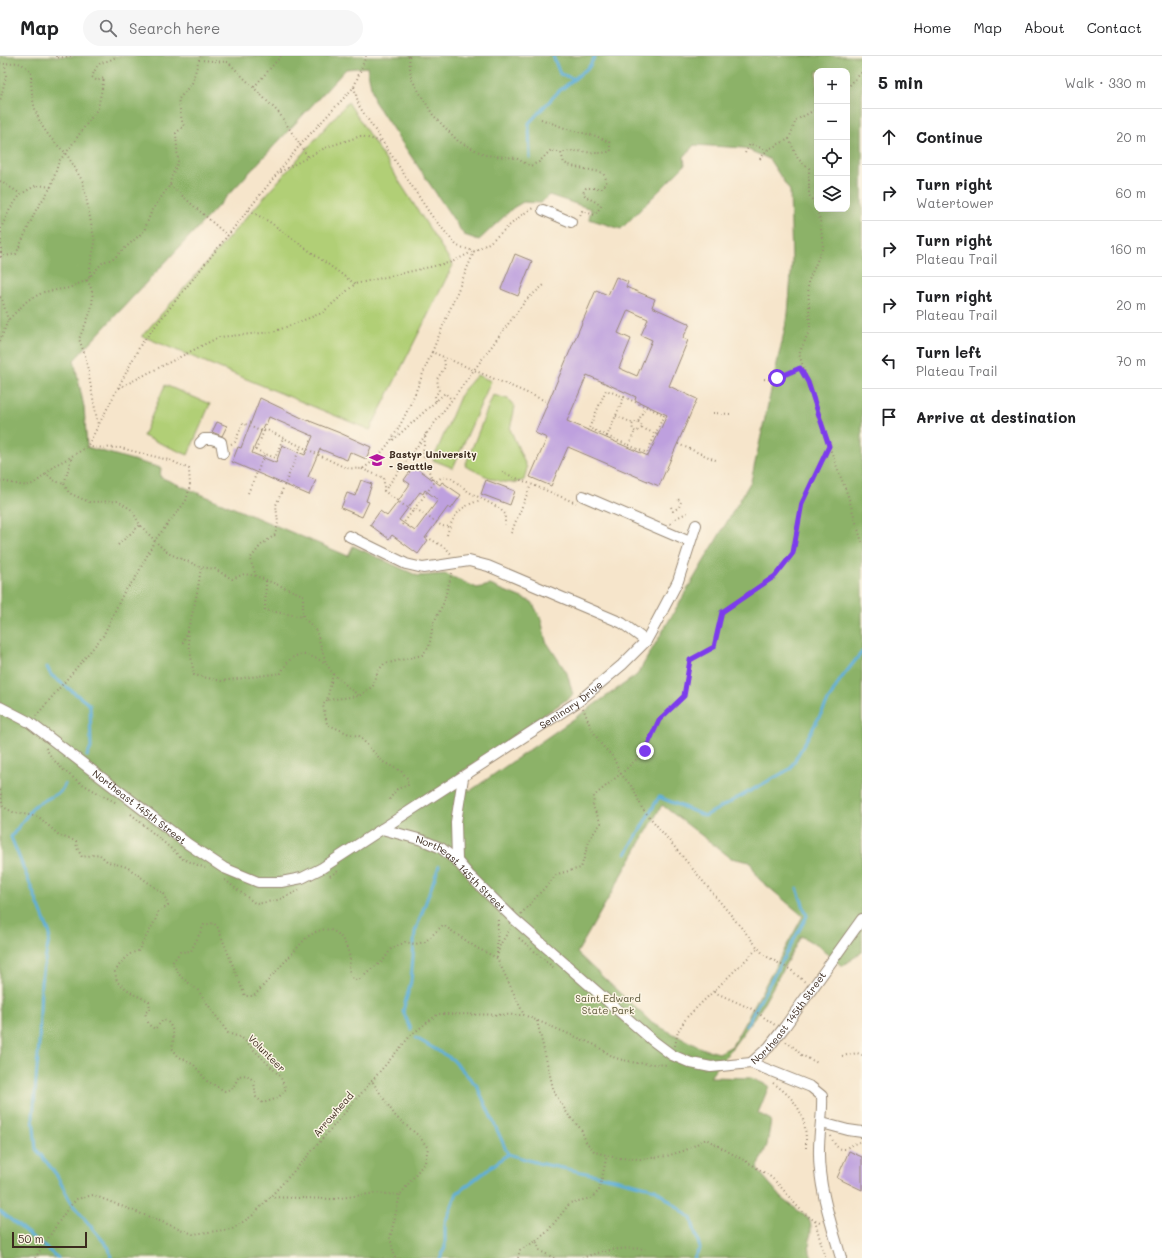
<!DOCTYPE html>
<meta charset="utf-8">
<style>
:root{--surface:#fff;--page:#f6f6f6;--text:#202124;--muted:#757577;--line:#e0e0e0}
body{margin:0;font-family:Mali,sans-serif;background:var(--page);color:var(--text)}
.controls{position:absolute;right:12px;top:12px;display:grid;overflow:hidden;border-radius:8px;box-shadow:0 4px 16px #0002}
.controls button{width:36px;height:36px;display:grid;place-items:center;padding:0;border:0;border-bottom:1px solid var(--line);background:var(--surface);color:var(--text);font:20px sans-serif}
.scale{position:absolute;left:12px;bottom:10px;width:75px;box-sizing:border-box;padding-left:4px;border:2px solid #3b2a1e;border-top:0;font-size:11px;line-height:14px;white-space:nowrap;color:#3b2a1e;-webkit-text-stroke:3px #fcf5e5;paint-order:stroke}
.stop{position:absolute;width:12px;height:12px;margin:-9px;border:3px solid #7c3aed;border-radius:50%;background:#fff}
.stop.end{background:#7c3aed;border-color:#fff;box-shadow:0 1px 4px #0008}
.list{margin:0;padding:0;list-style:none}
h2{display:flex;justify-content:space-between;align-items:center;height:52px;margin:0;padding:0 16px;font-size:17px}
h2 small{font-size:13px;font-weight:400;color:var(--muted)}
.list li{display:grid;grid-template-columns:26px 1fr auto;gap:12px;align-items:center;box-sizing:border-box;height:56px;padding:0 16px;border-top:1px solid var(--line)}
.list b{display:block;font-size:15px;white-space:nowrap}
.list p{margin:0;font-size:13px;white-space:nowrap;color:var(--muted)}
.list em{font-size:13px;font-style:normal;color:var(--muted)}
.icon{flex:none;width:22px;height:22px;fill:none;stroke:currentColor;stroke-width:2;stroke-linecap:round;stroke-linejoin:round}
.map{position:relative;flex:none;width:862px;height:1202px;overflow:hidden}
header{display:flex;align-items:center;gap:24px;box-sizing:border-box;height:56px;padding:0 20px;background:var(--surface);border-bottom:1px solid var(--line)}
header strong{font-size:19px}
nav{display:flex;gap:22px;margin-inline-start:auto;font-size:14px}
.search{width:280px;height:36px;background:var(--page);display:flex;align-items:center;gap:10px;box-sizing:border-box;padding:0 14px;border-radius:22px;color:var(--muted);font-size:15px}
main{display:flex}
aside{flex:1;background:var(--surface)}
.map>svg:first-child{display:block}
.green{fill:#b1cf76;stroke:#767c4a}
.forest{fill:#8cb267;stroke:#646e42;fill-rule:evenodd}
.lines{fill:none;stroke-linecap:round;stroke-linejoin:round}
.stream{stroke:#5eafd9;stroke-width:3}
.building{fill:#bea0de;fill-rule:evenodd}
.minor-casing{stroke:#988874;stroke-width:12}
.path{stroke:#988874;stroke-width:2;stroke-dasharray:1 3;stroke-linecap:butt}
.minor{stroke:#fff;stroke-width:10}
.route{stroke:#7c3aed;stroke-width:5}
.labels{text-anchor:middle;stroke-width:3;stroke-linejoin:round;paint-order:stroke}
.poi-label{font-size:10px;font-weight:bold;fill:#3b2a1e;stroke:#fcf5e5;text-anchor:start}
.street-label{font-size:10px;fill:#3b2a1e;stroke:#fcf5e5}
.park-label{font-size:10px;fill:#585334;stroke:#fcf5e5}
</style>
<header>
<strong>Map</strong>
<div class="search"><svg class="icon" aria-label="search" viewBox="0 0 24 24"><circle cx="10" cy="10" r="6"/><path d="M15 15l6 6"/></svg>Search here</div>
<nav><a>Home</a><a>Map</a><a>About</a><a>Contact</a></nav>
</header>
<main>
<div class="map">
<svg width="862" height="1202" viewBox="0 0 862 1202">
<rect width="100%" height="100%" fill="#fcf5e5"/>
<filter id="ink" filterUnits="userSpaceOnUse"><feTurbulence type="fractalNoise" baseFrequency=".025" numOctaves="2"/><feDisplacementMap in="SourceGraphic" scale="8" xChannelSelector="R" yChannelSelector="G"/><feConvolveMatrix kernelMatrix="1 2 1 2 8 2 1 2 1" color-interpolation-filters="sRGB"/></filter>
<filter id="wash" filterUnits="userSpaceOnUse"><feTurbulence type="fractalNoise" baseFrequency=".012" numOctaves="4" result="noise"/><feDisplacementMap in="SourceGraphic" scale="16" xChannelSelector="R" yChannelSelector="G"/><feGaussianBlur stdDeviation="0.9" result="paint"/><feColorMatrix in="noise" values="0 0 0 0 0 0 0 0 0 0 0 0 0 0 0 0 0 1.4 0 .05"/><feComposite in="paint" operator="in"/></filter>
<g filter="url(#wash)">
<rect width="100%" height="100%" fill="#f6e5cb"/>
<path class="green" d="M348,46l105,163 -83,165 -228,-94z
M477,319l14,6 -38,87 -20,-8 29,-68z
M165,329l45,19 -22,51 -45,-19z
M493,339l15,4 7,8 -5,22 17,39 -3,12c-20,9 -41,-6 -59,-14z"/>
<path class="forest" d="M0,0h862v896l-20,14 -22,-19 -19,-11 -42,76 -49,65 41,1 18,8 -11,27 13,7 -4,25 -10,24 25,29 27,21c6,13 -4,25 3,39h-812zM367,11l7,34 90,134 15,5 34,-32 10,-6 18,1 8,-8 42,14 -2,10 32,10 64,-64 -1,-8 10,-12 50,3 25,11 21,32 2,71 -4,52 -37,167 -114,194 -167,116 -11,-17 114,-79 -6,-22 -21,-32 -5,-22 -9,-17 -42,-17 -13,3 -31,-14 -28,2 -65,-30 -5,10 -188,-79 1,-9 -74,-21 -3,-40 -10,-47 272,-291zM817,15h30v138h-30zM662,749l69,53 19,4 9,17 44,37 -71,130 -13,7 -18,-5 -49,-25 -75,-70z"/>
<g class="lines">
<path class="stream" d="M553,0l7,18 15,5
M530,102l-1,-35 29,-31 31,-25 6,-11
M47,611l4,8 39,30 1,43 -4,8
M65,728l-5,8 -26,14 -23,31 39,97 -9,48 -2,61 -6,74 3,32 20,25 16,30 37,44 2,10
M626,798l33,-57 46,19 85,-47 50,-89 22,-28
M746,970l61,-110 -10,-28
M411,973l-8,-18 8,-30 4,-49 24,-66
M416,982l36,21 25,27 31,68 30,9 77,16 40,10 36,29 9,30 -6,10
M0,1155l58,47
M440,1202l5,-11v-24l12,-30 51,-39"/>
</g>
<g id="blocks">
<path class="building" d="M515,198l17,7 -14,35 -17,-7z
M616,221l12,5 -2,5 29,12 -3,8 38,17 -7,14 5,2 -19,46 28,13 -38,87 -91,-39 -17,39 -21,-9 17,-39 -12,-5 61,-143 12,5zM628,254l20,9 -7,16 11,5 -15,36 -18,-8 12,-29 -13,-6zM587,319l49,22 -1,3 32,15 -19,41 -81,-35z
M260,342l42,20 38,15 31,14 -5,12 -16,-7 -3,8 -27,-11 -12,28 8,3 -7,15 -77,-33 6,-15 3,1zM269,361l44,19 -8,19 -23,-10 -6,18 -24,-10 12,-29 2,1z
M217,366l10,4 -5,10 -10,-4z
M414,410l26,19 2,-3 19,13 -10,14 -3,-2 -23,31 3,2 -10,14 -26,-19 -3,4 -19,-14 10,-14 7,5 10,-13 13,-19 -6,-4zM425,434l13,10 -23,31 -16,-11 21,-28 3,2z
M361,424l11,4 -6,17 3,1 -7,15 -21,-9 6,-15 8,3z
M486,424l29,11 -5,14 -29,-11z
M849,1095l13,6v33l-25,-12z"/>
</g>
</g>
<g filter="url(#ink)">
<use href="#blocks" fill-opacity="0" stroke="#988874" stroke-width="1"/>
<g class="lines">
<g class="minor-casing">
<g id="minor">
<path d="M543,154l28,12"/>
<path d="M200,387l4,-4h8l9,3 2,11"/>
<path d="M583,440l107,46"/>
<path d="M349,480l57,28 17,4 46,-7 19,5 134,57 24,18"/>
<path id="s1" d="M0,651l29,15 159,122 36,24 34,14h23l21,-4 20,-10 60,-39 40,11 19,8 16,13 12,14 46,45 137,120 20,15 19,8 20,4 40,-4 18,-16 17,-22 76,-106"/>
<path id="s2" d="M382,773l197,-128 43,-36 24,-24 11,-20 21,-40 18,-56"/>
<path d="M457,805l-1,-39 7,-44"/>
<path d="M751,1007l60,24 11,9c1,19 -3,35 -3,53 -1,37 12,74 22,109"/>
<path d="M822,1067l26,7 14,2"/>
</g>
</g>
<path class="path" d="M56,0v2l15,-2
M409,0l2,22 22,37 25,26 27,14 31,3 14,8 9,-4 12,-12 10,3
M199,4l29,2 51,51 29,44
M0,7l5,1 1,12 -6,25
M254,31l27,-31
M354,31l5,19 72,109 26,31 17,5 15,-8 34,-29 10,-6
M847,32l15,-16
M541,63l29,11 26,6 13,6 2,9c-17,6 -34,-4 -50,2l3,10c13,6 26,6 39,10l4,8 -5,7h-16l-3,5c5,7 12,7 18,13l-6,9 -13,-4 -3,7
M789,83l9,20 11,9v27l6,9 5,16 3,27 -15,35 2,47 -11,25 30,92 19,50 14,46
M789,83l7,-19 21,-11
M745,97l5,-9 17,6
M760,103l7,-9 22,-11
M280,116l47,-25 34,-11 21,6
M0,125l21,13
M170,129l58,51
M249,154l22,13 84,61
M0,201l16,-3 20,-44 15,-23 8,-26 7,-8c-28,-24 -35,-44 -35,-81 -8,-9 -14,-11 -26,-8
M1,201v-29l9,-19 11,-15 16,-9 14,2
M90,220v-9l5,-24 -12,-61 -17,-29 32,-45 6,-30 -7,3 -5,-4c8,-21 11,-11 25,-21
M87,224c13,20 0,39 -8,59l6,16 13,70
M0,241l2,2 6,21
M0,285l8,-21 20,-20 16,-8 25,-4 18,-8 16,-18 10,-3 31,-28 8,-21 18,-25 1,-7 7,-16 -2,-29 8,-7c-4,-8 -3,-17 -6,-26l14,-17 8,-27
M432,296l42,-100
M764,323c12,2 25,-7 36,-11l6,9
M119,332l100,-51 54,-5 49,-19 33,-29 97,-22 22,-11
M624,341l40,18 -17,38 -40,-17z
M436,345l-1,-5 4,-5 -2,-12 8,-12 -1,-10
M713,357l17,1
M616,360l17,7
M638,366l3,2 1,4 -6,4 -3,-2 -1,-5 2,-3h4l7,-15
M642,372l16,7
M264,375l-8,19 19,8 8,-20
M426,377l-3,18 1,9 10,23
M607,380l-18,-8 17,-38 18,7
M393,384l52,-47 6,6
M231,388l4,-2 8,-19 17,8 7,-1 79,38 16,1c37,-22 53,-79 70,-117l116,50
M678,388l40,17
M629,389l6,-14
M362,413l22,9v13l29,21
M502,416l74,31
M46,418l9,-9 16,-8
M0,425c24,3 26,11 46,-7l9,7 9,3 8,-28 15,-9 54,-103 159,-199 54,-58 12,-31
M64,428l5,9 20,9 29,-1 14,9 8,15 21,22 9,7 31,13 14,2 17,10 12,-5 12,2 47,19v22l13,13 10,33 7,11 -6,26 32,-4 14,-10 5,-15 6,-7 38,-9 7,-8 4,-23 10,-20 9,-31
M384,435l142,-191 18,-15
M248,437l17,-39
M671,451l2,4 6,-4 2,-5 -3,-3
M416,453l26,17 7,1
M670,468l6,-6 11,-5
M402,469l32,-42 8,-6 9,1 18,14 30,16 6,6v11
M511,477l20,-48
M447,479c6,-21 14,-29 34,-35
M427,481l20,12 5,6
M118,489l22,-20
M256,520l-6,-17 11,-14 14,-10 3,-12 -2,-18 25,-59
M266,525l-1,29 38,7
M187,575l7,44 27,6 60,-8c12,-24 23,-21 45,-10
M183,587c9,-25 15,-50 18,-76
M333,618l26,22
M327,644l-4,5 4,19 22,10 10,2 24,26 18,9 7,8v6l-11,4 -8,11
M583,652l8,20 10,16 12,13 8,17 12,14 9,20 11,13 111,134 27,15 14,12
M36,660l67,-80 21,-44 11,-13 20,-39 31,-39 4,-15 -1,-17 -17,-8 -51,-13 -34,-1
M46,692c13,26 46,42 71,55
M0,734l3,17 10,5 26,5 21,19 16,5 1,7 5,9 17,-3 9,8 19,5 37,27 4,12 -10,6 -2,7 -18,32c-12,3 -17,11 -23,21l2,10 18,13 14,6 1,8 -5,4 4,12 6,4 8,-9 4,1c8,9 7,16 5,27l6,8 16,9 13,16 18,10 8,-3 6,-12 8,-1 7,6 2,16 7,6 15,-5 8,-9 -6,-13 -38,-38 -14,-5 -31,-44 -16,-12 -9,-14 8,-11 11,-1 13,-26 10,-2 4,5 27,68h9l52,-58c20,-16 36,-9 43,16 3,11 -4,15 5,26l7,-1 6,-7 16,-11 8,-12 14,-7 10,2 10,-2 18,-17 34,23 20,10 27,57
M131,758l52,45 22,9
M330,820l8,-5
M225,824l31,24 22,-4 24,-11
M521,858l36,-40 24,-6 9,-30 11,-15 -8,-16 1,-11 30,-25 21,-20 14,-30 25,-25 7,-36 23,-13 8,-35 53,-36 18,-23 9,-50 27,-57
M519,882l36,31
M497,897l1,-36
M497,902l3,-13 10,-16
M714,936l38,17 23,16
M537,965l17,71 15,24 12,13 5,13 9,10 22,6 24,1 26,-3 19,-6 20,-11c20,12 43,23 62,36 19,14 29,39 52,48
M786,986l9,6 6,7 17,8
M675,990l3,-15 9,-14 71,-69
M842,1000l15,-3 5,2
M773,1027c26,18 34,35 33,65
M831,1080c3,8 6,14 15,13l3,-3 10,-4
M270,1141l63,2 43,-6 24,2 25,-33 3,-14 -9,-12 -23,-19 -24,-36
M815,1165l10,37
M536,1185l11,-9 23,-29 21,-5 8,-7 8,-36
M35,1202l33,-50 9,-9 16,-4 100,39 39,-5 20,-13 18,-19 36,-39 105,-123 27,-21 86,1 71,30 20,13 21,5 33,2
M395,1202l-5,-20 10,-43
M518,1202l2,-8 16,-9 4,10 14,7
M582,1202c21,-8 41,-11 63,-9"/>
<use href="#minor" class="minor"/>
</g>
</g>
<g class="lines" filter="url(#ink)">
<path class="route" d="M645,695l14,-31 25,-24 6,-36 24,-13 8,-35 53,-36 18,-23 9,-50 27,-57 -21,-64 -8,-14 -23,10"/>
</g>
<defs>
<g id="university-bare" transform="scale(1.2)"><path d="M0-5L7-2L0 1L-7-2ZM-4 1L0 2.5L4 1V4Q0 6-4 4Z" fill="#b5179e" stroke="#fcf5e5" stroke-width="2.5" paint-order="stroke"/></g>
</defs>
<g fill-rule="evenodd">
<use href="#university-bare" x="377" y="404"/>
</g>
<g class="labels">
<g class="poi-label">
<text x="389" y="402">Bastyr University<tspan x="389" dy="12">- Seattle</tspan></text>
</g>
<g class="street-label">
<text dy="4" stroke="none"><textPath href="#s2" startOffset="226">Seminary Drive</textPath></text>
<text dy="4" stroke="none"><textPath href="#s1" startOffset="172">Northeast 145th Street</textPath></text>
<text dy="4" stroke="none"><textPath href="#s1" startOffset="544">Northeast 145th Street</textPath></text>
<text dy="4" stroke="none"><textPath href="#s1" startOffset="964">Northeast 145th Street</textPath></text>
<text transform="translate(267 997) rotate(45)" y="4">Volunteer</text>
<text transform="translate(333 1058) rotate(-49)" y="4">Arrowhead</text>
</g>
<g class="park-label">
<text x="608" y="946">Saint Edward<tspan x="608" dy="12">State Park</tspan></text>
</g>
</g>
</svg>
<div class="controls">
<button>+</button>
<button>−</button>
<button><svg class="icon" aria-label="locate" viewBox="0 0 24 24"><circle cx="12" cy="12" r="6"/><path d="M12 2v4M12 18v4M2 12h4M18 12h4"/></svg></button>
<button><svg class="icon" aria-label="layers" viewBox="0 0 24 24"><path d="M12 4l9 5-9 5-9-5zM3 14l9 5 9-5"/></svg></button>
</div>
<div class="scale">50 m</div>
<div class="stop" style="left:777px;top:322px"></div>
<div class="stop end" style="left:645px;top:695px"></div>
</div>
<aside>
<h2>5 min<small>Walk · 330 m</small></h2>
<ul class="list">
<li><svg class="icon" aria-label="ahead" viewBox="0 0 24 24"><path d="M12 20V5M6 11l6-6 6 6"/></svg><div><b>Continue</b></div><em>20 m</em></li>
<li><svg class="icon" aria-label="right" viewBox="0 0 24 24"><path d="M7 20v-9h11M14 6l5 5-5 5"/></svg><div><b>Turn right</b><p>Watertower</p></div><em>60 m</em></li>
<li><svg class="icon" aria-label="right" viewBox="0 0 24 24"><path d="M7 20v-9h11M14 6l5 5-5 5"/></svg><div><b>Turn right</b><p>Plateau Trail</p></div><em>160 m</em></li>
<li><svg class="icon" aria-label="right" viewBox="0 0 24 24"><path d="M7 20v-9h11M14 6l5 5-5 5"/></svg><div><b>Turn right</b><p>Plateau Trail</p></div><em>20 m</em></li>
<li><svg class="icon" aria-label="left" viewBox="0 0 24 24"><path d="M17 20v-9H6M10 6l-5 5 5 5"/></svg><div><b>Turn left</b><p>Plateau Trail</p></div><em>70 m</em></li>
<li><svg class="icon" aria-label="arrive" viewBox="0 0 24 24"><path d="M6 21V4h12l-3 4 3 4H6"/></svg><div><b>Arrive at destination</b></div></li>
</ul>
</aside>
</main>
